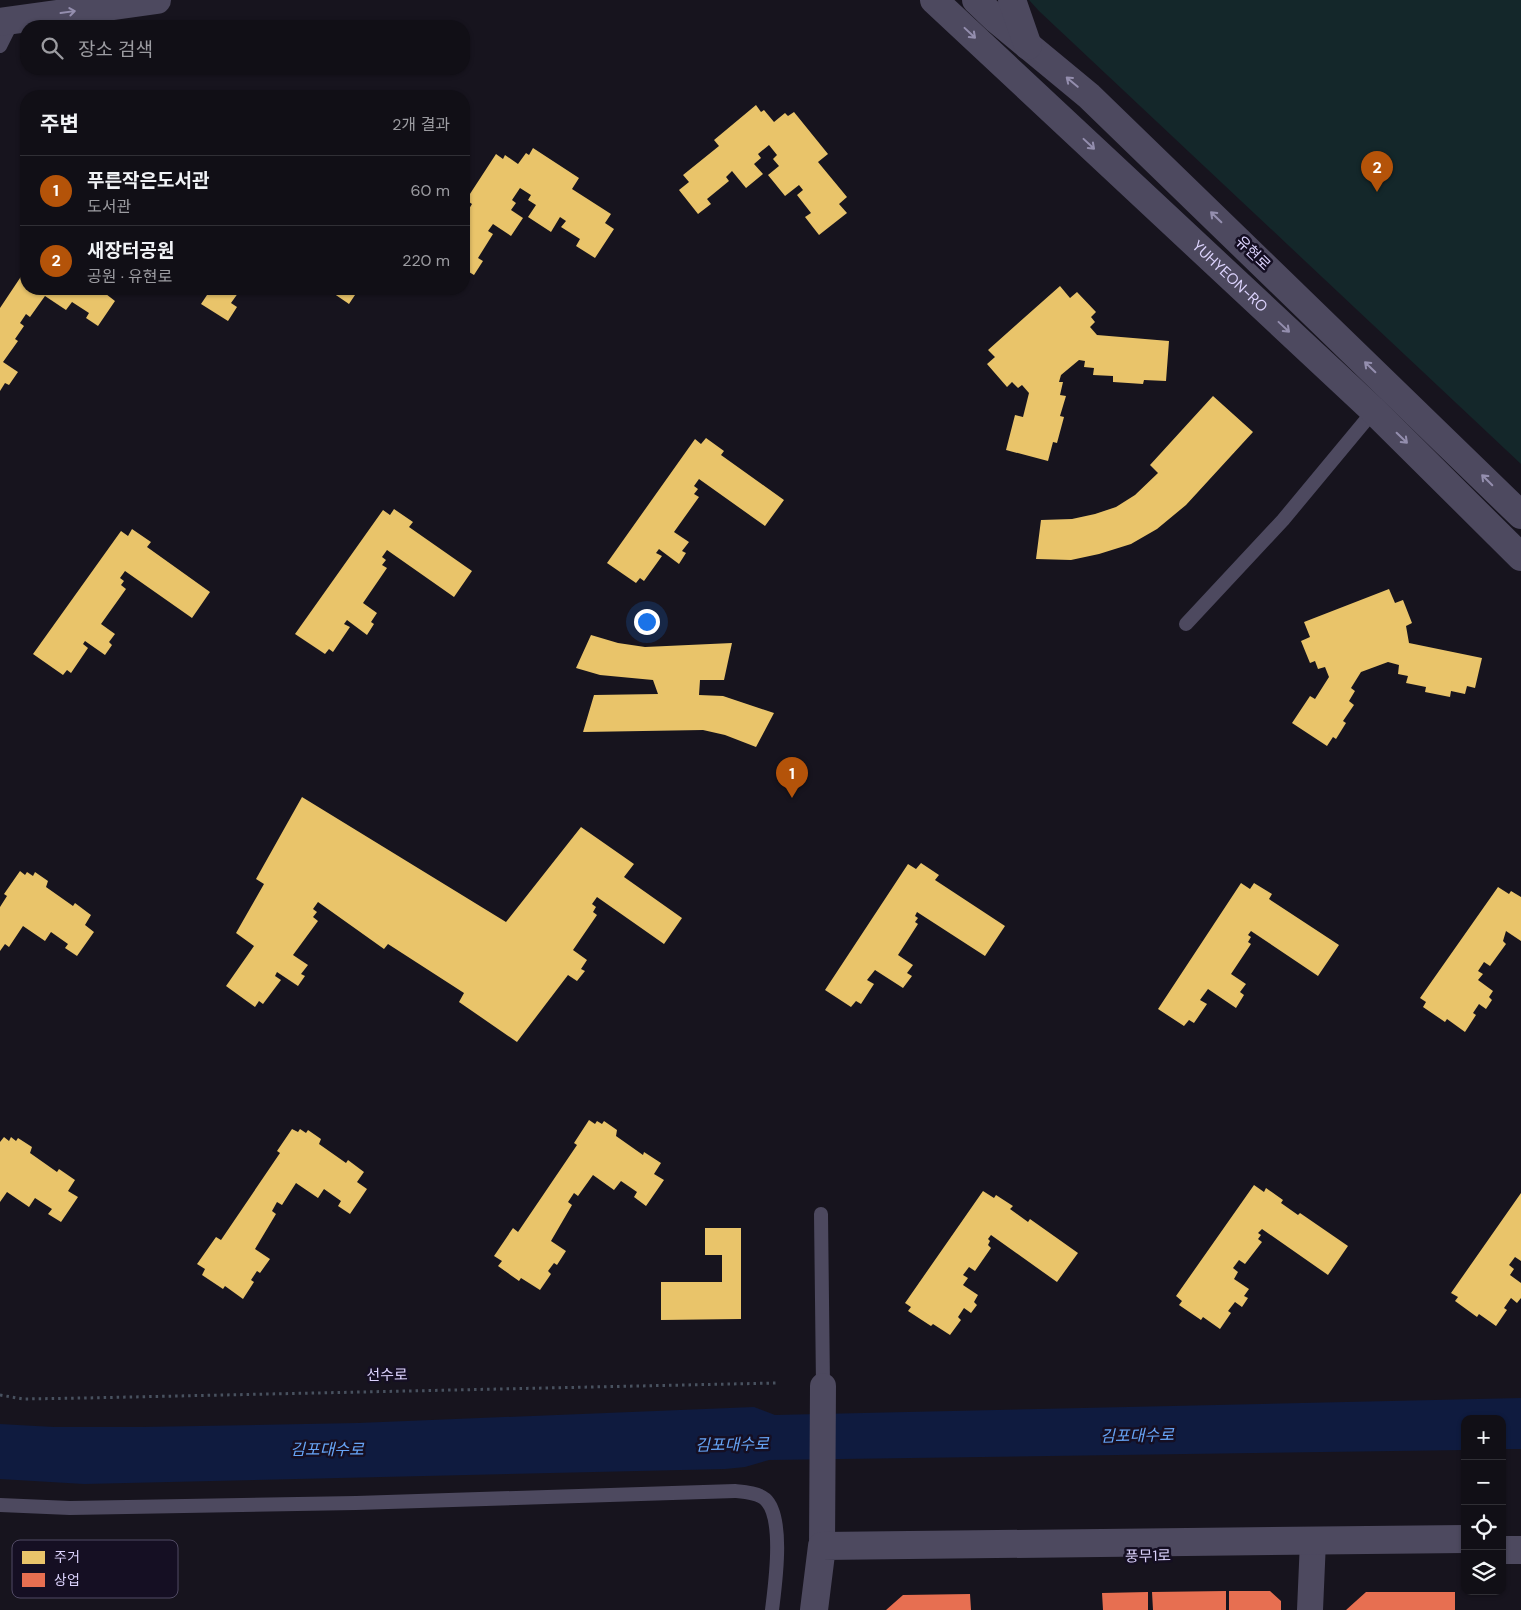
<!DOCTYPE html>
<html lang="ko">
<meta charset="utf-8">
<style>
:root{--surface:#110f16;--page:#1e1d23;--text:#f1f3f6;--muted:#9c9ca1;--line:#302f35;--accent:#b45309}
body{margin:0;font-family:"DM Sans","Noto Sans KR",sans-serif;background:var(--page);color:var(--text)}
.controls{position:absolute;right:15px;bottom:15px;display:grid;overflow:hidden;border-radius:10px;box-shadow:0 1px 4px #0004}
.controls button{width:45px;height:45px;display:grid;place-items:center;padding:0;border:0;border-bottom:1px solid var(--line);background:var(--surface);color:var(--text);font:25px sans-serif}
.you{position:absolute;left:646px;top:621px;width:18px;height:18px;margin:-12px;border:4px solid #fff;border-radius:50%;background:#1a73e8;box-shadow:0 0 0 8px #1a73e833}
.badge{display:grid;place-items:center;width:32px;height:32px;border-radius:50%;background:var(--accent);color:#fff;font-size:16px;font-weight:700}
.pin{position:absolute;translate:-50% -41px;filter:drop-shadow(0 1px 2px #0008)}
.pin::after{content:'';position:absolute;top:26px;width:18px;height:15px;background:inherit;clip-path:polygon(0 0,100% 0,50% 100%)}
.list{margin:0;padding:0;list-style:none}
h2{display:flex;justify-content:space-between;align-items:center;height:65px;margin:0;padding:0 20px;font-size:21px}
h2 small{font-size:16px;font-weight:400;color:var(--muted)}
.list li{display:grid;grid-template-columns:32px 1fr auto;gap:15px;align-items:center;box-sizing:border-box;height:70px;padding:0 20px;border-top:1px solid var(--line)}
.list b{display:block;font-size:19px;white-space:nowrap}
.list p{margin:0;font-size:16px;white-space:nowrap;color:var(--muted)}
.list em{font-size:16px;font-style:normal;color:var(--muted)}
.icon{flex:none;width:28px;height:28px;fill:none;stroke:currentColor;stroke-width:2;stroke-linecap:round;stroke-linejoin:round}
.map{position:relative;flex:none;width:1521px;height:1610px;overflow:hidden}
.search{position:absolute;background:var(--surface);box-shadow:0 1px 4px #0004;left:20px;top:20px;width:450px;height:55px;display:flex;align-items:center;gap:12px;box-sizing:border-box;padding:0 18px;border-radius:20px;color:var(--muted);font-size:19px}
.panel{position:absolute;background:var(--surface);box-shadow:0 1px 4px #0004;left:20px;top:90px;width:450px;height:205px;border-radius:20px}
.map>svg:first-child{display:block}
.green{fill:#14272a}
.water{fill:#0f1b3f}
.homes{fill:#e9c46a}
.shops{fill:#e76f51}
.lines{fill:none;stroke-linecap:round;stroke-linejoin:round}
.path{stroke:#48515f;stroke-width:3;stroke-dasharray:2.5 4;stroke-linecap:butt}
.service{stroke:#4d495f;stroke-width:14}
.minor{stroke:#4d495f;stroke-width:26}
.tertiary{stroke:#4d495f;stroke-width:28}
.oneway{stroke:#948eae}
.labels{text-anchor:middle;stroke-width:5;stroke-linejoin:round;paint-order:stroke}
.street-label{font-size:15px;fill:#dcd3fd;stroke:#150f23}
.water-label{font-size:16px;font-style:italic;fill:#67a5f7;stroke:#150f23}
.key{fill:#150f23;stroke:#514a64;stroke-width:1}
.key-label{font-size:14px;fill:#dcd3fd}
</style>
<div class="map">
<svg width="1521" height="1610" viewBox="0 0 1521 1610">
<rect width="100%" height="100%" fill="#17141e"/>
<path class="green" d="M1029,0h492v464l-482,-453z"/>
<path class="water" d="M1521,1398v51h-19v-30h-37v31l-696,10 -24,7 -20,2 -641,15 -84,-5v-55l54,3h88l216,-4 396,-16 21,8z"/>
<path class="homes" d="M756,105l5,7 3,-2 10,12 11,-9 3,3 6,-4 34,42 -10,8 29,35 -8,7 8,9 -28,22 -14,-18 6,-4 -14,-18 6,-5 -4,-5 -14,11 -17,-21 11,-9 -6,-7 4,-4 -8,-10 -11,9 3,4 -7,6 9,10 -17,14 -14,-17 -6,6 3,4 -22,18 4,5 -13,10 -19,-24 10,-8 -6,-7 36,-29 -5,-6z
M533,148l46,30 -7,11 39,25 -6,9 9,6 -19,29 -19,-12 4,-7 -19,-12 5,-6 -6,-4 -9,15 -23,-15 8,-12 -8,-5 3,-5 -11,-7 -8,12 4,3 -5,7 12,8 -12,18 -18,-12 -5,7 5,3 -15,24 5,3 -9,14 -10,-6v-52l8,-13 -6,-4 30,-46 7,5 2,-4 13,9 8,-11 3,2z
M26,269v20h84l-4,5 9,7 -17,25 -12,-8 3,-5 -17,-11 -6,8 -21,-14 -15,21 -4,-3 -6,9 4,3 -9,13 3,2 -15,21 15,10 -9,13 -4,-2 -5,8v-83z
M1060,286l10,12 7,-6 19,20 -5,5 4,5 -5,5 7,8 72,6 -3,40 -22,-1 -1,4 -30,-2v-6l-20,-1 1,-7 -10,-1 1,-6 -6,-1 -18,15 -2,7h4l-3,13 6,1 -6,20 4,1 -7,26 -4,-1 -5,19 -42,-11 9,-35 8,2 6,-24 -7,-8 -4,3 -6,-6 -5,5 -20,-23 8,-7 -7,-7z
M203,289h38l-10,14 6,4 -9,14 -27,-17 8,-12z
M331,289h28l-10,15 -19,-13z
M1213,396l40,36 -67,73 -29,24 -26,15 -32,10 -28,6 -35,-1 5,-39 31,-1 23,-5 21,-7 19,-12 23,-22 -8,-8z
M706,438l18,13 -3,4 63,45 -19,26 -66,-47 -5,7 4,3 -4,5 5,3 -25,35 15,10 -7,9 4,2 -7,11 -20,-15 -3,4 6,3 -18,25 -4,-3 -4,5 -29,-20 88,-124 6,5z
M394,509l19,13 -4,5 63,44 -18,26 -67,-47 -5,7 4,3 -4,5 5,3 -24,35 14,10 -6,9 3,2 -7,11 -20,-15 -3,4 6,3 -17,25 -4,-3 -4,5 -30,-20 88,-124 7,5z
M132,529l19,13 -4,5 63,45 -18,26 -67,-47 -5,7 4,3 -3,4 5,4 -25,35 14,10 -6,8 3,3 -7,10 -20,-14 -2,3 5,4 -17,25 -4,-3 -4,5 -30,-21 88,-123 7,5z
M1389,589l6,14 8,-3 9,23 -6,3 3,17 73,15 -7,30 -8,-2 -2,8 -14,-3 -1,6 -25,-5 1,-5 -20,-4 2,-7 -10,-2 1,-9 -11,-3 -27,10 -10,16 4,3 -6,10 5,4 -11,16 3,2 -10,16 -3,-2 -6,9 -35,-23 18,-27 5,3 14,-22 -4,-10 -7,2 -3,-8 -5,2 -9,-22 9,-4 -6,-15z
M591,635l27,8 27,4 87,-4 -8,37h-24l-1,15 24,1 51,17 -18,34 -31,-12 -22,-5 -120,2 11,-37 64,-1 -5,-14 -53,-5 -24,-7z
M302,797l204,125 75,-95 53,37 -10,13 58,41 -18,26 -67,-47 -5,7 4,3 -3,5 4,3 -24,35 14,10 -6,9 4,2 -8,10 -9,-6 -51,67 -58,-40 5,-9 -76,-49 -4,5 -66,-47 -5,7 4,3 -4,5 5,4 -25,34 15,10 -7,9 4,2 -7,10 -21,-14 -2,4 6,4 -18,24 -4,-3 -4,6 -29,-21 28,-40 -18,-13 28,-49 -8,-5z
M921,863l18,12 -4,5 70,46 -20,30 -68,-44 -2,4 3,2 -3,4 3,2 -20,31 15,10 -6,8 5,3 -9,12 -28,-18 -8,10 7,4 -13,20 -5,-3 -5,6 -26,-17 83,-126 8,5z
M20,871l5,4 2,-3 6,4 2,-4 13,9 -2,6 27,19 2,-3 16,12 -6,10 9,7 -17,24 -12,-8 3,-4 -17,-12 -6,9 -22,-15 -14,21 -4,-3 -5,7v-44l7,-11 -3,-2z
M1241,883l9,6 4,-6 18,11 -3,5 70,46 -21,31 -67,-45 -3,4 3,2 -3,5 3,2 -20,30 15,10 -6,8 4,3 -8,13 -28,-19 -8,11 7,4 -13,19 -5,-3 -5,6 -26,-17z
M1498,887l11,7 2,-3 10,6v44l-15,-10 -3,10 3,3 -16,22 -6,-4 -6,9 5,3 -5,6 15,11 -4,6 3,3 -6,9 -7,-5 -6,9 3,2 -11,17 -18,-13 -2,3 -22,-15 3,-5 -6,-4z
M589,1120l6,4 2,-3 5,3 2,-3 13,9 -1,6 27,19 1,-3 17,11 -7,11 10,6 -18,26 -12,-9 3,-5 -16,-11 -7,9 -21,-15 -15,21 -4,-3 -6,9 4,3 -21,36 15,10 -9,14 -3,-2 -6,8 3,3 -11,16 -19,-12 -2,3 -21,-15 4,-5 -8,-5 19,-28 5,4 59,-87 -3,-2z
M292,1129l6,3 2,-3 6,4 2,-3 13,9 -2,5 27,19 2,-3 16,12 -7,10 10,7 -17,25 -12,-8 3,-5 -17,-12 -6,9 -22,-15 -14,22 -5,-3 -5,9 4,3 -21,35 15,10 -10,14 -3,-2 -6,9 3,2 -11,17 -18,-13 -2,3 -21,-14 3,-6 -8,-5 19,-27 5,3 59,-87 -3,-2z
M4,1137l5,4 2,-4 5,4 2,-3 14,9 -2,6 27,19 2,-3 16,11 -7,11 10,6 -17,25 -13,-8 4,-5 -17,-11 -6,9 -22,-15 -7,10v-60z
M1254,1185l10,7 2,-4 17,12 -2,3 17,12 2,-2 48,33 -20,29 -66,-46 -4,4 3,2 -3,4 4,3 -17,22 -6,-4 -6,8 5,4 -4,7 15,10 -5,7 4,2 -6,9 -7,-5 -7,9 3,2 -11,16 -17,-12 -2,3 -22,-15 3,-4 -6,-5z
M983,1191l11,7 2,-3 17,11 -3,3 18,13 2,-3 48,34 -21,29 -66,-47 -3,4 2,2 -2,4 3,3 -16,23 -6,-4 -6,8 5,3 -5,7 15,10 -4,7 3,3 -6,8 -7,-5 -6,9 3,3 -11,15 -17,-11 -2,2 -23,-15 3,-4 -6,-4z
M1521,1193v68l-6,-4 -6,8 5,4 -4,6 11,8v15l-4,5 -6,-5 -7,10 3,2 -11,16 -17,-12 -2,3 -22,-16 3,-4 -7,-4z
M705,1228h36v91l-80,1v-38h61v-27h-17z"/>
<path class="shops" d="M1226,1591v19h-73l-1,-18z
M1229,1591h41l11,10v9h-52z
M1148,1592v18h-45l-1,-17z
M1366,1592h89v18h-109z
M970,1594l1,16h-85l17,-15z"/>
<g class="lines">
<path class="path" d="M0,1395l23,4 62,-1 691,-15"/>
<path class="service" d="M0,46l13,-26
M1186,624l97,-104 93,-112
M821,1214l2,172
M0,1505l70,3 286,-5 379,-12c10,1 23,2 30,8 20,18 10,86 7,111"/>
<path class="minor" d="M822,1546l1,-160
M1310,1610l3,-69"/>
<g class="tertiary">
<path id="s1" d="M934,0l439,410 148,147"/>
<path d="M976,0l21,20 92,76 432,419"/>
<path d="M1012,0l16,46"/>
<path d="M0,22l157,-22"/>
<path d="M1502,1550h19"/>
<path d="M814,1610l8,-64 643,-7"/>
</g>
</g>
<defs><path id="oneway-shaft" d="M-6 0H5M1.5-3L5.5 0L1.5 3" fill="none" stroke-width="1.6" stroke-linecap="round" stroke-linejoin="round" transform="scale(1.25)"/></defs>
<g class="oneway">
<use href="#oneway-shaft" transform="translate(68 12) rotate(-8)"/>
<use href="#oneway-shaft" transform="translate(970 33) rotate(43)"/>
<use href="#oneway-shaft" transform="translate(1072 82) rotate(-140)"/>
<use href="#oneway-shaft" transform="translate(1089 144) rotate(43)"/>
<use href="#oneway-shaft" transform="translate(1216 217) rotate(-136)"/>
<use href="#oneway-shaft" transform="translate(1284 327) rotate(43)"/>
<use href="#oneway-shaft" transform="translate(1370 367) rotate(-136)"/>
<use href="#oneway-shaft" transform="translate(1402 438) rotate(44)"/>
<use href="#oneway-shaft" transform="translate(1487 480) rotate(-135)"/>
</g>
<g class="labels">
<g class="street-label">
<text transform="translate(1253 253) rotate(44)" y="5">유현로</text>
<text dy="5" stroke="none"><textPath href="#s1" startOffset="405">YUHYEON-RO</textPath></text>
<text transform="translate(387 1375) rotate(-1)" y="5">선수로</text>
<text transform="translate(1148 1556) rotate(-1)" y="5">풍무1로</text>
</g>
<g class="water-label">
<text transform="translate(1137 1435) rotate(-1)" y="6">김포대수로</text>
<text transform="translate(732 1444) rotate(-1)" y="6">김포대수로</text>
<text x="327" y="1455">김포대수로</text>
</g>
</g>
<rect x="12" y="1540" width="166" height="58" rx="8" class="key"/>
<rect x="22" y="1551" width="23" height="13" fill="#e9c46a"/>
<rect x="22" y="1573" width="23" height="14" fill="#e76f51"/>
<g class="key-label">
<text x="54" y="1562">주거</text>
<text x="54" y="1585">상업</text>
</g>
</svg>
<div class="controls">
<button>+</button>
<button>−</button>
<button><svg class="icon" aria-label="locate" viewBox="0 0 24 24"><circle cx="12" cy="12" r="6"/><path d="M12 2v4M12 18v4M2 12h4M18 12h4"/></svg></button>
<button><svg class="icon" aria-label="layers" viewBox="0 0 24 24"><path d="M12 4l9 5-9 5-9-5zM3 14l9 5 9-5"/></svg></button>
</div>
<div class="you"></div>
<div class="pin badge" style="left:792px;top:798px">1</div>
<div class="pin badge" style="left:1377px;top:192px">2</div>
<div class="search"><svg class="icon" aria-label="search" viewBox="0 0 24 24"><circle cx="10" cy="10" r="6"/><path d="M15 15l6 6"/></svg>장소 검색</div>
<section class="panel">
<h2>주변<small>2개 결과</small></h2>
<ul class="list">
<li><span class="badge">1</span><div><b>푸른작은도서관</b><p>도서관</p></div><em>60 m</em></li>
<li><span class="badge">2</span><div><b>새장터공원</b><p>공원 · 유현로</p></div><em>220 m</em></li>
</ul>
</section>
</div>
